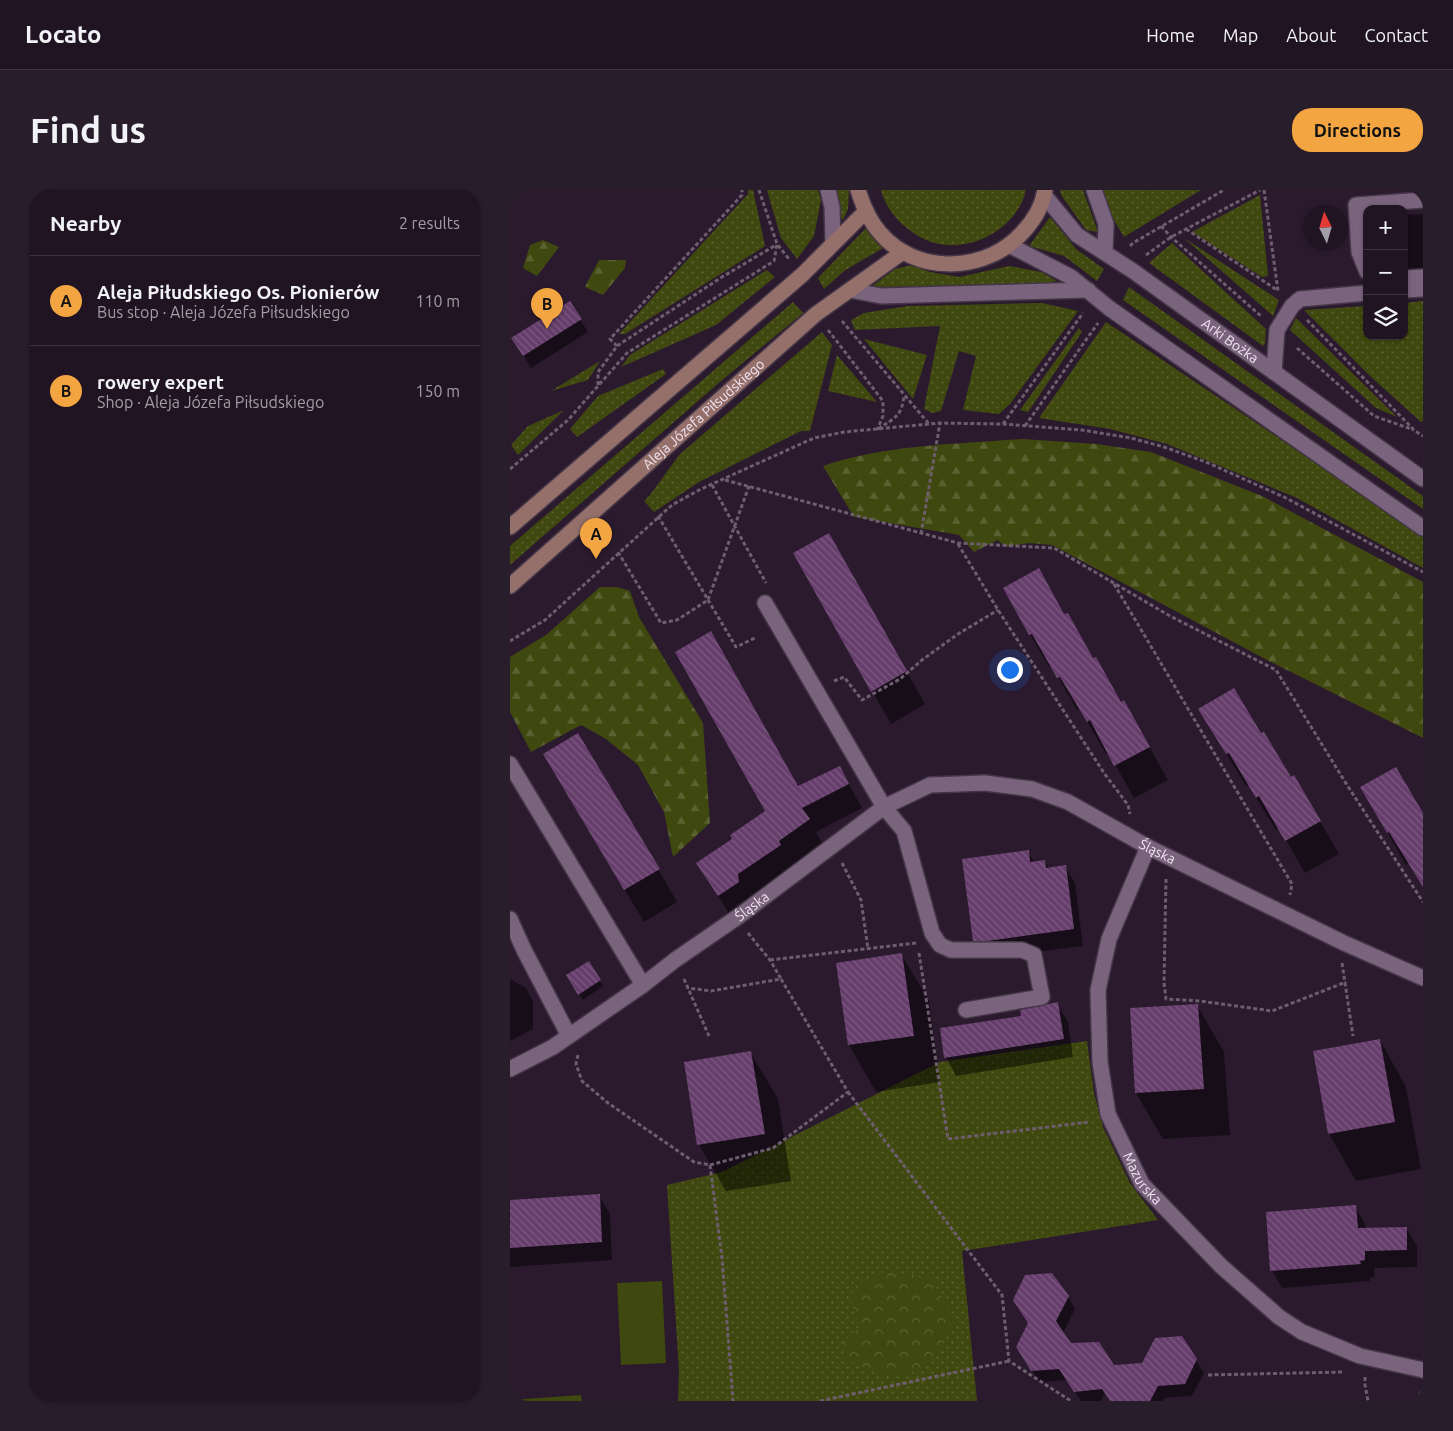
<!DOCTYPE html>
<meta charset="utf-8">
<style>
:root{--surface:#201422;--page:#281d2a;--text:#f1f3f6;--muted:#a29ea5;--line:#3d3340;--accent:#f2a541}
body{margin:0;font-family:Ubuntu,sans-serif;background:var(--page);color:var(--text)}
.controls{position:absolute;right:15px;top:15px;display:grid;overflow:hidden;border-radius:10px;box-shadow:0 1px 4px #0004}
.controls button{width:45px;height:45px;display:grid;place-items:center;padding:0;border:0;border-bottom:1px solid var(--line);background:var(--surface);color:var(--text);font:25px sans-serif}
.compass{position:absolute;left:793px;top:15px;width:45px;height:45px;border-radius:50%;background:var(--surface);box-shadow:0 1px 4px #0004;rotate:355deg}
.you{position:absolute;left:499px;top:479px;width:18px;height:18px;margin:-12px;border:4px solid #fff;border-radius:50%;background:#1a73e8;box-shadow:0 0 0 8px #1a73e833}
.badge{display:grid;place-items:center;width:32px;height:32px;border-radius:50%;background:var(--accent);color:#111;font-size:16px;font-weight:700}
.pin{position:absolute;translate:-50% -41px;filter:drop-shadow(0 1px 2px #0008)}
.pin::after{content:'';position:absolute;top:26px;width:18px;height:15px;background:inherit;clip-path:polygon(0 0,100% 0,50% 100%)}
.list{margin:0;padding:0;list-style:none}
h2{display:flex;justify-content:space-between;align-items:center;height:65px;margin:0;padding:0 20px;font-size:21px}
h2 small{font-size:16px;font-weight:400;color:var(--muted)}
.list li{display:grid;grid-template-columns:32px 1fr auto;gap:15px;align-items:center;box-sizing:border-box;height:90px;padding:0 20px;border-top:1px solid var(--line)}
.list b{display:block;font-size:19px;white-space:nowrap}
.list p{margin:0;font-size:16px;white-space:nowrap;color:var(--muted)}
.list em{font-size:16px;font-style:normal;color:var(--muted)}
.icon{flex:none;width:28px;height:28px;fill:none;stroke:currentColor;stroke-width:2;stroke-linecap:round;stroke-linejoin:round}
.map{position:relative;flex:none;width:913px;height:1211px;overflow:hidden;border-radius:20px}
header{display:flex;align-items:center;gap:30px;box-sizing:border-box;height:70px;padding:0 25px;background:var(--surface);border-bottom:1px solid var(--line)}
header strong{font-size:24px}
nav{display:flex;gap:28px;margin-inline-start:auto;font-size:18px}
.intro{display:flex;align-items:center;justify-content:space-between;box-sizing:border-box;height:120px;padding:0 30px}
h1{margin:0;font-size:35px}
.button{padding:12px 22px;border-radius:20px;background:var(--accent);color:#111;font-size:18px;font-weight:700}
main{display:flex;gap:30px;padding:0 30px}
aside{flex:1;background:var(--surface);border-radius:20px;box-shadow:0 1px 4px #0004}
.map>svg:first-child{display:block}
.grass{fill:url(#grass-dots)}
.forest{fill:url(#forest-firs)}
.park{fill:url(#park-crowns)}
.pitch{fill:#3f480e}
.shadow{fill:#0007}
.building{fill:url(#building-back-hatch)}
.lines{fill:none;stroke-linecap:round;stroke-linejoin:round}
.service-casing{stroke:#443647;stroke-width:18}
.minor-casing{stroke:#443647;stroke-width:18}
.tertiary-casing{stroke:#443647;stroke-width:18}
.secondary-casing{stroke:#443647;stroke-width:18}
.path{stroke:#6d5d6f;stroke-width:3;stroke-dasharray:4 2.5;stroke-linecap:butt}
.service{stroke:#7a647d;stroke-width:15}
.minor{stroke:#7a647d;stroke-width:15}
.tertiary{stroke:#7a647d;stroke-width:15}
.secondary{stroke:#95706a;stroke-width:15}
.labels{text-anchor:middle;stroke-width:5;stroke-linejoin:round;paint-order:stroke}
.street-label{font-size:14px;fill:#f1e5f3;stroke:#2b1a2e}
</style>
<header>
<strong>Locato</strong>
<nav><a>Home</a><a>Map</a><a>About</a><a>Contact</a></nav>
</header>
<div class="intro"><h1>Find us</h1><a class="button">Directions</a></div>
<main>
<aside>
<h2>Nearby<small>2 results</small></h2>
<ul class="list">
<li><span class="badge">A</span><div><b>Aleja Piłudskiego Os. Pionierów</b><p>Bus stop · Aleja Józefa Piłsudskiego</p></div><em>110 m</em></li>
<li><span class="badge">B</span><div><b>rowery expert</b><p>Shop · Aleja Józefa Piłsudskiego</p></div><em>150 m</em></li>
</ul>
</aside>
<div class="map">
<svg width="913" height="1211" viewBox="0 0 913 1211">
<defs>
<pattern id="grass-dots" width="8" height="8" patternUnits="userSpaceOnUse" patternTransform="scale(1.25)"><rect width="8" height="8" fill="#3f480e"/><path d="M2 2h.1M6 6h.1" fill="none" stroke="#5b6232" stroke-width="1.8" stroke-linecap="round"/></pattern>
<pattern id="forest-firs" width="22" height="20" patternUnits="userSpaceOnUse" patternTransform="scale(1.25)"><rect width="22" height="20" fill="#3f480e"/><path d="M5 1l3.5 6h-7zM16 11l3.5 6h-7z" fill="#5b6232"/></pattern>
<pattern id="park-crowns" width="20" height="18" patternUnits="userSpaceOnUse" patternTransform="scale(1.25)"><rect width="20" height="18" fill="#3f480e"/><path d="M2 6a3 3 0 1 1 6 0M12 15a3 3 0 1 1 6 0" fill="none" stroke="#5b6232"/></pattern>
<pattern id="building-back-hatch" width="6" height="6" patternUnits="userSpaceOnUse" patternTransform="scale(1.25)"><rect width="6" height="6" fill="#663e6c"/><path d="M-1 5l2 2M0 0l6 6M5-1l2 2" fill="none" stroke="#7c5a81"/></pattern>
</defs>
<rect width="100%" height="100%" fill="#2b1a2e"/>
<path class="grass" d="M238,0h5l12,56 -140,88h-6l129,-140z
M257,0h51l3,10 -7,36 -17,23 -16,-21z
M326,0h13l-1,19 -5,11 -6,-6z
M371,0h145c-8,36 -50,61 -86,54 -14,-2 -26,-10 -37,-19 -9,-8 -19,-22 -22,-35z
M550,0h23l15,42 -12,-2 -25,-35z
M591,0h100l-77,47 -16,-27z
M750,5l8,81 -6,1 -70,-45z
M540,27l26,32 28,20 -7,12 -33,-25 -35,-10z
M356,38l17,20 -39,23 -20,18 -6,-11z
M674,48l95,62 -6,16z
M662,53l94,86 -1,15 -2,2 -114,-83z
M402,75l18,7 29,5 50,-11 32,6 16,9 -20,3 -166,3 24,-18z
M257,80l8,7 -59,48 -95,42 9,-12z
M619,97l294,209v13l-300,-209z
M913,111v120l-2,1 -51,-46 -66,-66 63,-4v30h37v-33z
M283,112l10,11 -82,68 -211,184v-19z
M532,113l36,8 -68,93 -11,10 -36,-4 13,-54 -17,-5 -18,60 -9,2 -8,-4 16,-83 -85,4 -4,-10 13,-7 44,-7z
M786,128l101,99 -21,-9 -86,-78z
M596,132l317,213v33l-126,-70 -130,-54 -57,-15 -71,-11z
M569,138l3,4 -54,80 -8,-2z
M312,142l10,13 -22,86h-9l-102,51 -45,30 -10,-11 6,-6 30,-41z
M354,149l63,16 -14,44z
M327,165l40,47 -49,-11z
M90,171l-12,19 -37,11z
M153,179l3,5 -89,63 -7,-8 28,-33z
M54,220l-46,45 -7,-10 17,-19z
M577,851l7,52 9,34 27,56 28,37 -196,31 15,150h-299l1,-31 -12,-185 55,-13 218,-110z"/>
<path class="forest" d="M33,50l16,7 -22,29 -14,-8 7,-23z
M89,70h27l-1,8 -22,27 -18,-8z
M513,249l73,5 55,8 111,44 161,86v156l-156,-78 -215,-115 -23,-2 -24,4 -7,-7 -24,12 -15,-17 -105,-18 -31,-51c62,-21 134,-22 200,-27z
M90,397h17l13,4 9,26 64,106 7,100 -37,34 -9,-45 -26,-47 -32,-26 -25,-14 -50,27 -21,-40v-55l36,-22z"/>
<path class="park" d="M375,1081l45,6 25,42 -14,30 -22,21 -32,6 -44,-17 1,-18 16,-14 -8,-22 1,-18z"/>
<path class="pitch" d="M152,1091l4,82 -45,2 -4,-82z
M71,1205l1,6h-72v-1z"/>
<path class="shadow" d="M913,24v78l-19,-15v-62z
M60,113l18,29 -57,36 -11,-18z
M338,377l77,137 -34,20 -19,-33z
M555,425l56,88 3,-1 44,78 -34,18 -26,-46 -2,2 -26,-45 -3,1 -25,-44 -3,1 -19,-33z
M751,545l59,86 19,33 -34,19 -26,-45 -3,2 -28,-45 -2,1 -27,-44z
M330,578l22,40 -46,24 7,12 -31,21 2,5 -61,50 -35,-57 36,-24 64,-51z
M53,597l95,82 19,33 -33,20z
M852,598l61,26v72l-14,-23 -3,2z
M518,662l7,11 10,-2 4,8 16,-2 10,16 8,63 -86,11h-14l-9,-17z
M392,765l27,46 11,81 -64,10 -27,-47 -12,-81z
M78,773l15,23 -20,14 -16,-24z
M0,789l16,9 7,13v28l-23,12z
M547,814l11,18 5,35 -117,19 -10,-19 77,-40z
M687,815l27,47 6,83 -67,4 -27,-46z
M870,850l26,47 15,82 -65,12 -27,-47 -15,-82z
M241,863l27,46 13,82 -65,10 -27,-46z
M89,1006l11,18 2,46 -102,7v-66z
M845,1017l10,17 1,5h41l10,17v21l-43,1 1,9 -5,1v3l-88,7 -10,-18z
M558,1107l7,12 -12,24 8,11 43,22 82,-6 8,13 -12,23 -28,2 -1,3h-53l-5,-8 -4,8h-20l-14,-21 -27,2 -16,-22z"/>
<path class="building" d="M60,111l12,18 -59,37 -12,-18z
M319,343l78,138 -36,21 -78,-139z
M529,378l25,46 4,-1 25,45 3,-1 25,45 3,-2 26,47 -36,19 -24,-46 -3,2 -27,-45 -3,1 -25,-44 -3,1 -26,-47z
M201,441l87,155 42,-20 9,18 -47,24 8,11 -31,22 2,4 -43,29 1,8 -21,14 -22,-33 36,-24 -2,-4 35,-24 -90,-159z
M724,498l27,45 3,-1 27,45 3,-2 27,46 -36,20 -26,-45 -3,2 -27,-45 -3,1 -28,-45z
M68,543l82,136 -36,21 -81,-136z
M886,577l27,46v74l-34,-55 -2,1 -27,-46z
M519,660l1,12 15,-2 1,8 20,-3 8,64 -87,12h-14l-11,-82z
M392,763l12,83 -66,9 -12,-82z
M79,771l12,19 -23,15 -12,-20z
M548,812l6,37 -120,19 -4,-30 81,-12 -1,-6z
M688,814l6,85 -69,4 -5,-85z
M870,849l15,83 -67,12 -15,-83z
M241,861l14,83 -68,11 -13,-83z
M90,1004l2,48 -92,6v-48z
M846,1015l2,23 49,-1v23l-42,1v9l-5,1 1,3 -91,7 -4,-59z
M542,1083l17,23 -13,25 15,22 28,-1 15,23 28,-2 13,-25 27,-2 15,23 -12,25 -27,2 -8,15h-40l-8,-12 -28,3 -15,-23 -28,2 -15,-24 12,-24 -15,-23 12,-25z"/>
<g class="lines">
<g class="service-casing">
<path id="service" d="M857,82l-8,-20 -3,-47 67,-5
M894,88l19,-1
M894,100l19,-1
M764,182l3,-42 15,-24 8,-7 67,-6
M255,413l119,204 20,24 28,102 8,12 11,5h71l12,5 8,42 -76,13
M0,574l133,221
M0,729l14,31 45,86"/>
</g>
<g class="minor-casing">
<g id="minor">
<path id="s1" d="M638,657l-39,92 -11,51 2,72 8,52 34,70 79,82 58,51 23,15 58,24 63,14"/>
<path id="s2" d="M0,879l43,-22 90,-62 32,-25 64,-44 145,-109 46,-22 55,-2 47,6 36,13 80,45 196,96 79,35"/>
</g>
</g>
<g class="tertiary-casing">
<g id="tertiary">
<path d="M318,0l4,17 1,36"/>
<path d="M584,0l12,34 -1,29"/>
<path id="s3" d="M534,5l33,40 56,36 290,208"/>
<path d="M499,55l62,32 38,31 314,220"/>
<path d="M340,100l31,6 207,-6"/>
</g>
</g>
<g class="secondary-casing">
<g id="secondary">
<path d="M348,0c5,16 11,31 23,44 34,39 98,39 135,5 14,-13 26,-30 29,-49"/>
<path d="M0,337l292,-252 63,-63"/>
<path id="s4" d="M0,396l306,-272 87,-62"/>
</g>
</g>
<path class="path" d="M249,0l18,54 12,15
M754,0l14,101
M651,36l10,11 91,80
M676,39l91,61
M620,56l3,-3 91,-53
M636,65l25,-18 89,-47
M797,130l107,110 9,6
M332,131l87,103
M318,140l55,71v15l-6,14
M107,156l-7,-7 132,-144v-5
M787,158l77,68 40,14
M88,195v-13l19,-26 105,-69 54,-32
M493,234l80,-111
M515,236l73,-103
M368,239c16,-11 24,-12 26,-34
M0,279l58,-49 59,-67 147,-92 3,-17
M215,290l233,63 96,5 116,68 106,54 71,115 76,117
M202,295l54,98
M148,326l78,131 19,-9
M411,344l19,-111
M448,354l40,66 106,163 24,32 2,9
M108,362l43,71 16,-3 31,-20 41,-114
M604,394l178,300 -2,11
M0,451l35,-21 127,-115 29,-16 113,-51 30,-6 96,-9 63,1 79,6 49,8 33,9 42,15 80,36 137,74
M324,491l10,-4 18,23 38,-21 22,-19 36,-26 40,-24
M332,673l19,37 7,49
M656,689l-2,104 2,16 34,2 72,10 74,-29
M238,743l22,27 11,19
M409,763l29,186 142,-17
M260,770l146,-17
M832,773l11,73
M174,789l25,57
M68,865l-2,9 6,17 26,22 86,59 16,3 63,-17 75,-56 -67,-113 -70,12 -23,-3
M338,902l154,203 7,66 62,40
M200,975l12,93 11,143
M698,1185l134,-3
M855,1187v8l3,16
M310,1211l189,-40
M906,1211l6,-11"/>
<use href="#service" class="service"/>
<use href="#minor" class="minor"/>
<use href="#tertiary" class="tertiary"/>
<use href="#secondary" class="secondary"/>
</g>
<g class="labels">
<g class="street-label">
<text dy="5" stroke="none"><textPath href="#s3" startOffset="238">Arki Bożka</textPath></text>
<text dy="5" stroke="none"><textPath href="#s4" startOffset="259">Aleja Józefa Piłsudskiego</textPath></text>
<text dy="5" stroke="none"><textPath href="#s2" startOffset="751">Śląska</textPath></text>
<text dy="5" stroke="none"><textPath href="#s2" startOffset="292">Śląska</textPath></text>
<text dy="5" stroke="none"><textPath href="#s1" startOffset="350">Mazurska</textPath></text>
</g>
</g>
</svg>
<div class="controls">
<button>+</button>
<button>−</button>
<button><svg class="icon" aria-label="layers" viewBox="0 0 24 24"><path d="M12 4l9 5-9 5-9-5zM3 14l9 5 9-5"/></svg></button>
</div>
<svg class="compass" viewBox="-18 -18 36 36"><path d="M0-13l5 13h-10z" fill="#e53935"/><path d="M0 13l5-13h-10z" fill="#a29ea5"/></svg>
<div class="you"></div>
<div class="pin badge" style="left:86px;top:369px">A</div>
<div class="pin badge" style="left:37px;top:139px">B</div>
</div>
</main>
